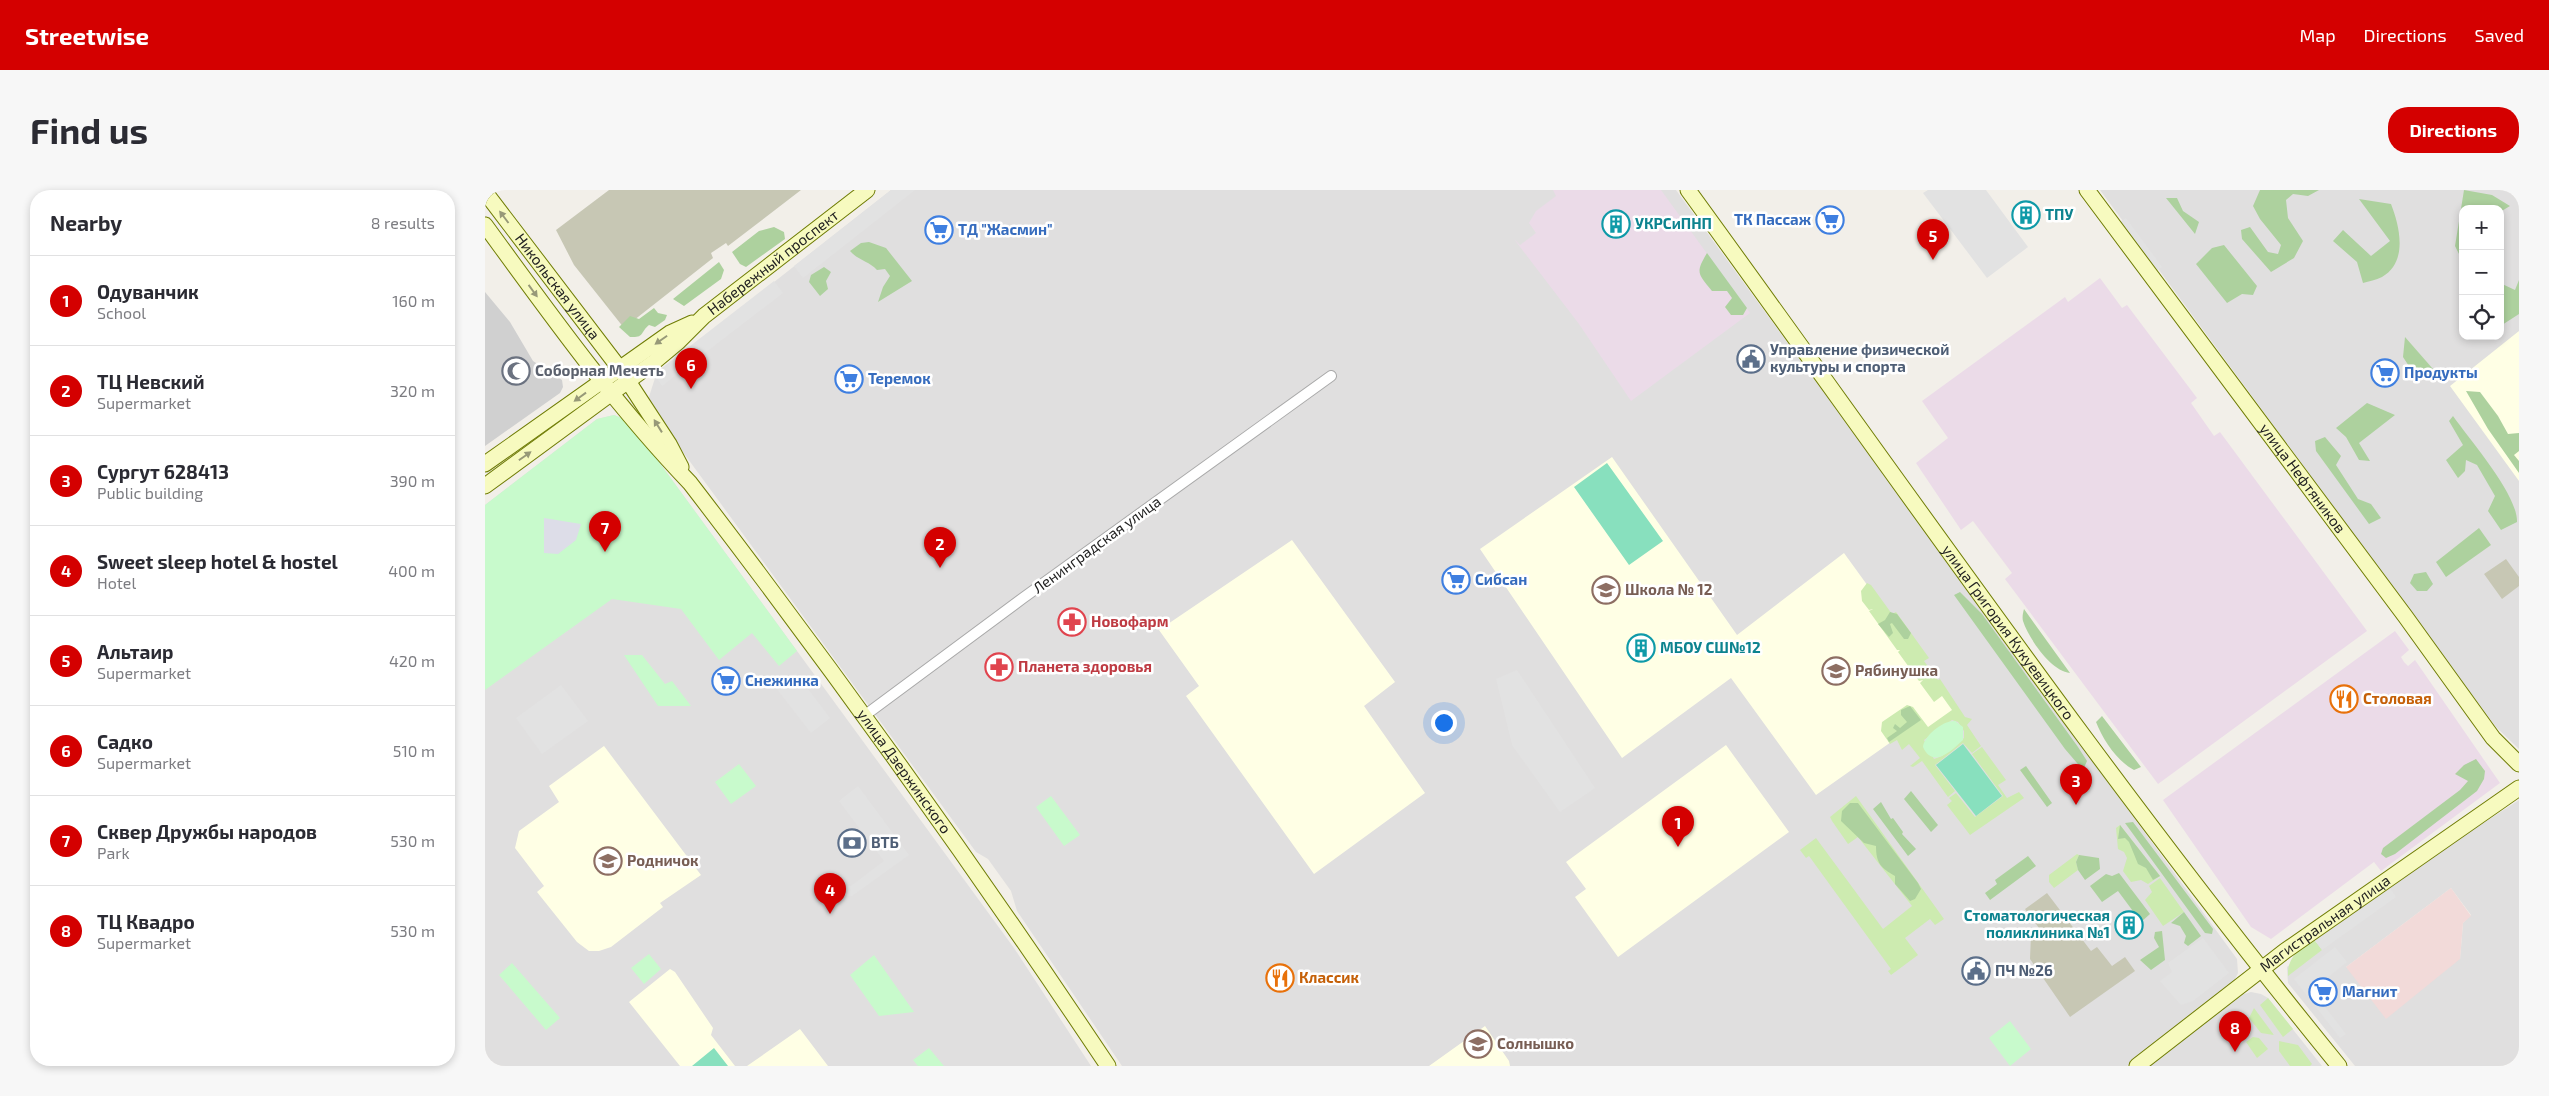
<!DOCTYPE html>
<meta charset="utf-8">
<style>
:root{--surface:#fff;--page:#f7f7f7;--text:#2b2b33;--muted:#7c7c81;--line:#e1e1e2;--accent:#d40000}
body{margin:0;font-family:"Exo 2",sans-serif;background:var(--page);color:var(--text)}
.controls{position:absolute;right:15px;top:15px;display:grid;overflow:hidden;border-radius:10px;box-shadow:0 2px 8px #0003}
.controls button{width:45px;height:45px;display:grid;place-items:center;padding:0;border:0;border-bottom:1px solid var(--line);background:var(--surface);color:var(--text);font:25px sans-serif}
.you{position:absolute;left:958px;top:532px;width:18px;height:18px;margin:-12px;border:4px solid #fff;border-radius:50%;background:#1a73e8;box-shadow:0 0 0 8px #1a73e833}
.badge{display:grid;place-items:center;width:32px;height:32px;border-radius:50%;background:var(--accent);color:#fff;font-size:16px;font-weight:700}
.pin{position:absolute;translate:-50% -41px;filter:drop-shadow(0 1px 2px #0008)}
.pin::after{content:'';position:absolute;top:26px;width:18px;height:15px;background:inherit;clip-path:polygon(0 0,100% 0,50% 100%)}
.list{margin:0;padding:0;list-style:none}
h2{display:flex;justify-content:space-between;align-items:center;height:65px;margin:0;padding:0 20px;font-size:21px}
h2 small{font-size:16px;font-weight:400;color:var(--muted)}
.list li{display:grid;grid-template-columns:32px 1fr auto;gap:15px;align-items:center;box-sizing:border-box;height:90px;padding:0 20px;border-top:1px solid var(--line)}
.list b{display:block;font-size:19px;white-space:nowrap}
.list p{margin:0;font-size:16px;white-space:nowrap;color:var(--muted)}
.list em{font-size:16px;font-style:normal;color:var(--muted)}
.icon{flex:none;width:28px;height:28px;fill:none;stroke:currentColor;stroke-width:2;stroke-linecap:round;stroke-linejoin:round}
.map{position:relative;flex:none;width:2034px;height:876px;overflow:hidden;border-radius:20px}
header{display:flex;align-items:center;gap:30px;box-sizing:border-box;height:70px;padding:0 25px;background:var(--accent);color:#fff}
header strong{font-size:24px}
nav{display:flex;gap:28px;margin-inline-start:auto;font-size:18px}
.intro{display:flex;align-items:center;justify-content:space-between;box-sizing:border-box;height:120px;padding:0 30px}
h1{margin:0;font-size:35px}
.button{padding:12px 22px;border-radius:20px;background:var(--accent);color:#fff;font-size:18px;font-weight:700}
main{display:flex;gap:30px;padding:0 30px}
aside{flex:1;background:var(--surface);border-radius:20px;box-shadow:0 2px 8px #0003}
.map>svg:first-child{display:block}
.residential{fill:#e0dfdf;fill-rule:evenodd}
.commercial{fill:#f2dad9}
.industrial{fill:#ebdbe8}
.education{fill:#ffffe5}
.religious{fill:#d0d0d0}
.construction{fill:#c7c7b4}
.grass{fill:#cdebb0;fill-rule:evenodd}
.forest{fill:#add19e}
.park{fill:#c8facc}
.pitch{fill:#88e0be}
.parking{fill:#e2e2e2}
.plaza{fill:#dddde8}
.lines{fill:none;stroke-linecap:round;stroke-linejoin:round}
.street-casing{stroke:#a9a9a9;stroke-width:12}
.secondary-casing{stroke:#707d05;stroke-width:17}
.street{stroke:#fff;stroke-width:10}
.secondary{stroke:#f7fabf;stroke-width:15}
.oneway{fill:#979978}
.labels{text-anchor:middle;stroke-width:5;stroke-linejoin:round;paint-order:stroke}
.culture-label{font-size:15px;font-weight:bold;fill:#0d838f;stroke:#fff;text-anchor:start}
.shop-label{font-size:15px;font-weight:bold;fill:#366cbe;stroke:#fff;text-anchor:start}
.street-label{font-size:15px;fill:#222;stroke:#fff}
.service-label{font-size:15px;font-weight:bold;fill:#4e5e75;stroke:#fff;text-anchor:start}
.worship-label{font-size:15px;font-weight:bold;fill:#5b616d;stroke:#fff;text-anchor:start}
.education-label{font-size:15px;font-weight:bold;fill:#785e54;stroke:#fff;text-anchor:start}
.health-label{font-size:15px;font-weight:bold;fill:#be3a42;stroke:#fff;text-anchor:start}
.food-label{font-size:15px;font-weight:bold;fill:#c56008;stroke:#fff;text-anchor:start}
</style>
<header>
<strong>Streetwise</strong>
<nav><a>Map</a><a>Directions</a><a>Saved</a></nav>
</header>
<div class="intro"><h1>Find us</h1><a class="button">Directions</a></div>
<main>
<aside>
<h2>Nearby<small>8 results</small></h2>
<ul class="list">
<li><span class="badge">1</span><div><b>Одуванчик</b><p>School</p></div><em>160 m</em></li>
<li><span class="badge">2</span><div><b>ТЦ Невский</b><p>Supermarket</p></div><em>320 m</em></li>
<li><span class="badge">3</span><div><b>Сургут 628413</b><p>Public building</p></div><em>390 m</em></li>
<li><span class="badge">4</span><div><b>Sweet sleep hotel &amp; hostel</b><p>Hotel</p></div><em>400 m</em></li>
<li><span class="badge">5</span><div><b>Альтаир</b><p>Supermarket</p></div><em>420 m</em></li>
<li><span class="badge">6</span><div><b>Садко</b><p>Supermarket</p></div><em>510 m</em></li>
<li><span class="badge">7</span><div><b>Сквер Дружбы народов</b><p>Park</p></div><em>530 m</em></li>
<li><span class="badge">8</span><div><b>ТЦ Квадро</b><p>Supermarket</p></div><em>530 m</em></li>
</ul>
</aside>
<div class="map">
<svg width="2034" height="876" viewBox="0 0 2034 876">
<rect width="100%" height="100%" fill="#f2efe9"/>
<path class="residential" d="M406,0h785l561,769 1,14 -8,16 -103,77h-1005l-105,-155 -6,-20 -23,-32 -12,-7 -329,-449 9,-28z
M1615,0h419v559l-23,-22zM1978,19h37v127h-37z
M129,225l15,6 385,527 77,118h-606v-561l112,-86z
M2034,610v263l-8,3h-156l-67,-83 -1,-16 101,-82zM1966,698l20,27 -8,8 -3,36 -114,8z
M1766,802l10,2 7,4 54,68h-174l96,-72z"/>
<path class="commercial" d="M1966,698l20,28 -8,7 -3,36 -74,60 -40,-52z"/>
<path class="industrial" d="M1068,0h108l89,123 -119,88 -52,-77 -65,-85 6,6 16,-12 -7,-10 7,-12 20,-15z
M1615,88l22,30 5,-3 70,93 -6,5 23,33 6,-4 147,199 -209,153 -153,-205 7,-6 -39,-52 -12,9 -45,-67 32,-25 -26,-37 143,-104 3,5z
M1910,441l14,19 -8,7 3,5 4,4 7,-6 85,123 -119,88 -7,-9 -103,77 -20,-12 -88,-127z"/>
<path class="education" d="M2034,141v150l-69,-95z
M1127,267l125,178 107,-82 113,156 -31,23 -8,-9 -102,72 -85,-117 -109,80 -142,-209z
M807,350l103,142 -31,24 61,87 -111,81 -128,-178 13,-10 -40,-56z
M1241,555l63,87 -171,125 -43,-60 11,-8 -20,-27z
M119,556l97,129 -41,28 3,4 -52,40 -12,4h-10l-12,-9 -40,-50 7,-6 -29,-38 4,-17 40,-29 -10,-16z
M185,779l5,3 38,56 -2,7 24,31h-55l-51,-64z
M1000,836l24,35 1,5h-81z
M315,839l28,37h-81z"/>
<path class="religious" d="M0,102l25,30 23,39 29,19 1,7 -3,6 -75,53z"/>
<path class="construction" d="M124,0h192l-73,56 -2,-3 -15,10 2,5 -89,70 -50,-63 -18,-35z
M2021,369l13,18v9l-17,13 -18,-25z
M1562,703l44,58 6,-4 15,19 13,-9 10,14 -65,46 -40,-58 1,-25 8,-6 -14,-19z"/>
<path class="grass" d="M1382,393l4,2 21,29 4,-2 33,46 -5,3 14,19 2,-1 25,38 7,2 -5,6 14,21 -9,7 -9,-10 -28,22 20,26 -7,6 -26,-36 -9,6 -3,-1 10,-8 -11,-14 -7,6 -5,-10 -7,4 -9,-13 1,-9 25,-17 6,2 15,20 24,-17 -10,-14 -8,6 -14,-19 3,-3 -4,1 -21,-29 2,-2h-3l-28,-39 4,-2 -4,1 -7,-9 -1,-10zM1467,530l6,2 6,9v7l-22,18 -8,3 -10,-19z
M1497,557l24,33 -8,5 9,13 12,-6 5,6 -54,37 -23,-30 5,-4 -3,-3 7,-5 19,24 28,-21 -31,-42z
M1371,606l88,123 -9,6 -5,-6 -25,19 13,17 -27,20 -3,-4 3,-2 -82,-113 -3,2 -6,-8 16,-12 67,91 29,-23 -54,-69 -10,7 -16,-23 -2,-4z
M1635,635l40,51 -12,8 -7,-4 -10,2 -8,-11 4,-13 -3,-6 -6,-3 -2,-21z
M1592,664l2,1 -3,7 2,8 -24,18 -5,-6v-7z
M1675,688l24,34 -21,14 -18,-26 7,-8 -3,-6z
M1828,748l9,12 -34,26c-1,-19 12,-27 25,-38z
M1783,808l25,31 -10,8 -23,-32z
M1769,818l20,27 -13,-2 -12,-15z
M1768,847l6,1 9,11 -11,9 -11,-16z
M1794,851l19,4 14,19 -2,2h-20l-11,-15z"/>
<path class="forest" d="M1775,0h59l-11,6 -15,-2 -7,6 2,18 15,23 -9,17 -23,14 -29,-33 -1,-9 9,-3 18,25 10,2 3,-9 -21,-26 -7,-13z
M1979,0l28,5 18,11 -10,6v-3h-37v53l-8,-16z
M1681,8h11l6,13 16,11 -4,12z
M1874,9l32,5c9,23 17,58 -9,73 -6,3 -13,4 -19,6l-6,-21 -24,-21 10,-11 28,26 19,-15z
M289,37l10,5 1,7 -39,28 -6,-3 -8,-12 27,-21z
M384,52l17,6 26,33 -34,21 5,-15 7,-11 -5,-7 -8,1c-8,-9 -18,-9 -27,-19l11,-8z
M1739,55l33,41 -4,9 -11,-1 -15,9 -31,-39 16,-16z
M1222,63l40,55 -4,7h-12l-6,-8 7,-9 -5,-7h-15c-14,-17 -17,-18 -5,-38z
M234,72l5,8 -3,9 -37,27 -11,-7z
M339,77l7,5 -5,9 2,8 -8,7 -11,-14 2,-7z
M2034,90v34l-17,11 -2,-42 15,7z
M169,118l4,5 9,2 -2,5 -10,7 -6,-2c-9,7 -4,13 -19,12l-11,-10 11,-11 9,3z
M1920,147l28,32v8l-15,3 -15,-23z
M1981,201l14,1 18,24 10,18 11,-1v18l-5,4 5,6v12l-31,-44z
M1882,213l28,12 -36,28 11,18 -11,-1 -13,-23 -10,-9z
M1968,226c17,24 65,79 64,106l-16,8 -13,-19 7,-15 -18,-31 -11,-5 -1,11 -7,7 -12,-18 17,-15 -14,-24z
M1840,247l16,19 -5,9 22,34 13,5 10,14 -12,6 -53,-73 -1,-10z
M1994,338l12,17 -45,32 -10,-15z
M1941,382l7,12 -6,7h-10l-7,-8 4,-9z
M1475,402l22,22 96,133 9,14 -4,9 -18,-21 -111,-154z
M1539,419l46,64c-19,-2 -41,-34 -47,-52 -1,-4 0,-8 1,-12z
M1405,422l7,2 14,19 -3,6h-4l-12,-16 -2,1 3,9 -4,4 -11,-13 7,-4z
M1425,516l11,14 -32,22 -2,-4 10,-7 -4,-3 2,-4 5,4 7,-6 -6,-7v-5z
M1617,526l39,51 -7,3c-17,-9 -31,-30 -38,-48z
M1991,569l9,12 -1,8 -7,12 -82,63 -9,4 -5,-4 2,-6 77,-58 8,-9 -13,-7 9,-9z
M1541,576l26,37 -5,4 -27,-37z
M1426,601l27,34 -7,7 -27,-33z
M1396,612l10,17 2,-1 10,14 -1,2 14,15 -8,7 -35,-47z
M1365,613h8l60,80 3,6 -6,10 -5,2 -15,-17v-8c-14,-8 -19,-13 -19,-30l-12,-3 -23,-22 1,-10z
M1648,632l80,107 -1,5 -7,-1 -80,-110z
M1635,635l40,51 -7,4 -7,-12 -8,-4 -9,-22 -4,-4 -7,1z
M1594,665l20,3 1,11 -15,11 -7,-10 -2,-8z
M1543,666l8,10 -46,34 -5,-7 12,-9 -2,-4z
M1634,683l31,41 -9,8 -23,-31 -16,11 -12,-16 16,-12 6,2z
M1699,722l17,24 -13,10 -4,-3 2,-7 -6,-10 -9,-3z
M1677,741l3,29 -14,10 -11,-10 19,-13 -5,-9 1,-6z"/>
<path class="park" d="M129,225l15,6 168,230 -18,15 -27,-33 -33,27 -38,-51 -69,-10 -127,91v-185l112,-86z
M139,465h18l23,29 7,-3 19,25h-33z
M1470,531l8,6v13c-12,11 -30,29 -40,7 1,-11 20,-27 32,-26z
M254,574l17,22 -25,18 -16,-22z
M566,606l29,39 -16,11 -28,-39z
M164,764l12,15 -17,15 -13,-16z
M389,765l40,57 -35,4 -29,-41z
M27,773l48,55 -14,12 -47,-55z
M1525,831l21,28 -21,17 -21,-28z
M444,858l15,18h-26l-5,-6z"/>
<path class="pitch" d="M1122,273l56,78 -34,24 -55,-78z
M1478,554l39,52 -26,20 -40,-51z
M229,858l14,18h-36z"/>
<path class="parking" d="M406,0h24l-112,88 -9,-12z
M1443,0h58l42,57 -41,31 -64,-85z
M1641,28l36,49 -9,6 -36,-49z
M289,91l9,12 -121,93 -8,-12z
M1032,480l78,118 -35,24 -48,-67 -16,-66z
M311,483l34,45 -19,15 -35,-45z
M76,495l27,36 -46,33 -26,-36z
M373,596l51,69 -57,41 -26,-2 11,-9 14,1 33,-25 -45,-60z
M1903,695l8,12 -74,53 -9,-12z
M1718,748l26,35 -36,28 -12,4 -21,-24 12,-9 -4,-9z
M1850,757l12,15 -35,28 34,44 -6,4 -46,-59z"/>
<path class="plaza" d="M59,328l37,6 -5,16 -18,14 -14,-1z"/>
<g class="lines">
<g class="street-casing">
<path id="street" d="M379,526l159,-118 308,-222"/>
</g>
<g class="secondary-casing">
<g id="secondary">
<path id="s1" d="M1203,0c214,294 421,594 651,876"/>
<path id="s2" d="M1602,0l318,426 88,122 26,26"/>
<path id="s3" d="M0,2l135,177 49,75 12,23"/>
<path id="s4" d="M0,35c65,89 129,179 205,258 146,190 285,384 418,583"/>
<path d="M0,274l185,-131 22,-10"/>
<path id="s5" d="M0,296l169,-124 24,-20 26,-26 163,-126"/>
<path id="s6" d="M1652,876l148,-115 234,-163"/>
</g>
</g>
<use href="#street" class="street"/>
<use href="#secondary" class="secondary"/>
</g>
<defs><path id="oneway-solid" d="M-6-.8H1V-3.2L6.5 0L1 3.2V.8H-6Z" transform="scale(1.25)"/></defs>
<g class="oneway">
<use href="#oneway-solid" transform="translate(19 27) rotate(-127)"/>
<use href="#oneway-solid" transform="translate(48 101) rotate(54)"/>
<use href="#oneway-solid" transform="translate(176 150) rotate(145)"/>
<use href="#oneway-solid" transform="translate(95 207) rotate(144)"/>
<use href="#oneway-solid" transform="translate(173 236) rotate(-122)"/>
<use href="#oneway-solid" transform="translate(40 266) rotate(-35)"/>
</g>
<defs>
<g id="building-ring" transform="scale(1.4375)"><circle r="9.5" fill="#fff" stroke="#0f9aa8" stroke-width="1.5"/><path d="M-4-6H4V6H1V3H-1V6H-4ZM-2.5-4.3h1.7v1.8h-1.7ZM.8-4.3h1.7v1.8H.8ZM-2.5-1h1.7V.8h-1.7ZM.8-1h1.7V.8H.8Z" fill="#0f9aa8"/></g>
<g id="supermarket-ring" transform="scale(1.4375)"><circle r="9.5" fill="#fff" stroke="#3f7fe0" stroke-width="1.5"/><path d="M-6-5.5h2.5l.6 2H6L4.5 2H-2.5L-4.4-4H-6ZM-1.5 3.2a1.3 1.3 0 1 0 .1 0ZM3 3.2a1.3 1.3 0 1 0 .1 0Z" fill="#3f7fe0"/></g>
<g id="civic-ring" transform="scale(1.4375)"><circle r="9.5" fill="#fff" stroke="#5c6f8a" stroke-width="1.5"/><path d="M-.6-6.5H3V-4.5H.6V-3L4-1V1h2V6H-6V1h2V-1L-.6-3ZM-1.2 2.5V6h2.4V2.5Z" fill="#5c6f8a"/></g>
<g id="mosque-ring" transform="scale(1.4375)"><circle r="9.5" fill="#fff" stroke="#6b7280" stroke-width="1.5"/><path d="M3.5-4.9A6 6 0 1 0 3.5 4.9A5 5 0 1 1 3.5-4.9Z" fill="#6b7280"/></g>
<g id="school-ring" transform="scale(1.4375)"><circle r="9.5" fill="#fff" stroke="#8d6e63" stroke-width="1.5"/><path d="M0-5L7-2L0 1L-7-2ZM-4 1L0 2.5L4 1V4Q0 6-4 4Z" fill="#8d6e63"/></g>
<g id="pharmacy-ring" transform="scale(1.4375)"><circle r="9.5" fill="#fff" stroke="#e0444e" stroke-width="1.5"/><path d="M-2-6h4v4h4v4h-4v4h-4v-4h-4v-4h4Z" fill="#e0444e"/></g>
<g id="restaurant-ring" transform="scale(1.4375)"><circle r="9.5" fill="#fff" stroke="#e8710a" stroke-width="1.5"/><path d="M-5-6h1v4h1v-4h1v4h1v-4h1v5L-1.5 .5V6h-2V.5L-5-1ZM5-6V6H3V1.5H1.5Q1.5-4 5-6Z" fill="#e8710a"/></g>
<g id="bank-ring" transform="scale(1.4375)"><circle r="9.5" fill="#fff" stroke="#5c6f8a" stroke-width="1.5"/><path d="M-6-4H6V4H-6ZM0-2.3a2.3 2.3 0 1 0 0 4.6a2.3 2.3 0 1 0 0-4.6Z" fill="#5c6f8a"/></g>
</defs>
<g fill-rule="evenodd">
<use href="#building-ring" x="1541" y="25"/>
<use href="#supermarket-ring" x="1345" y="30"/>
<use href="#building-ring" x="1131" y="34"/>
<use href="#supermarket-ring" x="454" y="40"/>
<use href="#civic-ring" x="1266" y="169"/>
<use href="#mosque-ring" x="31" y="181"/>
<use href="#supermarket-ring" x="1900" y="183"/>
<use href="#supermarket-ring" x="364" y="189"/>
<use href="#supermarket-ring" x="971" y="390"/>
<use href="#school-ring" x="1121" y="400"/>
<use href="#pharmacy-ring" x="587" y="432"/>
<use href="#building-ring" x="1156" y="458"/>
<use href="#pharmacy-ring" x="514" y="477"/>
<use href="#school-ring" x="1351" y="481"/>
<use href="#supermarket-ring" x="241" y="491"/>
<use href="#restaurant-ring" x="1859" y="509"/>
<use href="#bank-ring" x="367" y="653"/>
<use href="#school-ring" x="123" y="671"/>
<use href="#building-ring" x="1644" y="735"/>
<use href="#civic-ring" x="1491" y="781"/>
<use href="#restaurant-ring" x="795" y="788"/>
<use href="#supermarket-ring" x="1838" y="802"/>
<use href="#school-ring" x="993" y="854"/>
</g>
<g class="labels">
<g class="culture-label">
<text x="1560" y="30">ТПУ</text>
<text x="1150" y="39">УКРСиПНП</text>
<text x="1175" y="463">МБОУ СШ№12</text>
<text x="1625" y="731" text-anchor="end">Стоматологическая<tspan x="1625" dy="17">поликлиника №1</tspan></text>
</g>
<g class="shop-label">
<text x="1326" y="35" text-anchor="end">ТК Пассаж</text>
<text x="473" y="45">ТД "Жасмин"</text>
<text x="1919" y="188">Продукты</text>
<text x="383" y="194">Теремок</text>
<text x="990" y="395">Сибсан</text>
<text x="260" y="496">Снежинка</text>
<text x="1857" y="807">Магнит</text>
</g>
<g class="street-label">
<text dy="5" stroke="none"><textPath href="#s5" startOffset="365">Набережный проспект</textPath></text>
<text dy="5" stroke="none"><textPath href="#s3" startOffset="119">Никольская улица</textPath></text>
<text dy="5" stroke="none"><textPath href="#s2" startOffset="360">улица Нефтяников</textPath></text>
<text transform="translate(612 355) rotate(-36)" y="5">Ленинградская улица</text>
<text dy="5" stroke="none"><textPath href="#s1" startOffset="546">улица Григория Кукуевицкого</textPath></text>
<text dy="5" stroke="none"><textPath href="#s4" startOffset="689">улица Дзержинского</textPath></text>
<text dy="5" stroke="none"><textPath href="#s6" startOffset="236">Магистральная улица</textPath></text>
</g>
<g class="service-label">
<text x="1285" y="165">Управление физической<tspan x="1285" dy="17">культуры и спорта</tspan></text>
<text x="386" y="658">ВТБ</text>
<text x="1510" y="786">ПЧ №26</text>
</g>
<g class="worship-label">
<text x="50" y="186">Соборная Мечеть</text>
</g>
<g class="education-label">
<text x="1140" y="405">Школа № 12</text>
<text x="1370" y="486">Рябинушка</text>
<text x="142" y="676">Родничок</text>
<text x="1012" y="859">Солнышко</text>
</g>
<g class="health-label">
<text x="606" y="437">Новофарм</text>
<text x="533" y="482">Планета здоровья</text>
</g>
<g class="food-label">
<text x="1878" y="514">Столовая</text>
<text x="814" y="793">Классик</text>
</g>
</g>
</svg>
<div class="controls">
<button>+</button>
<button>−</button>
<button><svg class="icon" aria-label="locate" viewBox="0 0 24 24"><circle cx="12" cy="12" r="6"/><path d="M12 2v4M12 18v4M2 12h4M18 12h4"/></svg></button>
</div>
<div class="you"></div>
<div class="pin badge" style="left:1193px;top:657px">1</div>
<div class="pin badge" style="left:455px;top:378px">2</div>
<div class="pin badge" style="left:1591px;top:615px">3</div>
<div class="pin badge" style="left:345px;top:724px">4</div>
<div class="pin badge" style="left:1448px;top:70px">5</div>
<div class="pin badge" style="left:206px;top:199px">6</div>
<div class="pin badge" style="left:120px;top:362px">7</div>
<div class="pin badge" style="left:1750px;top:862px">8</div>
</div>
</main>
